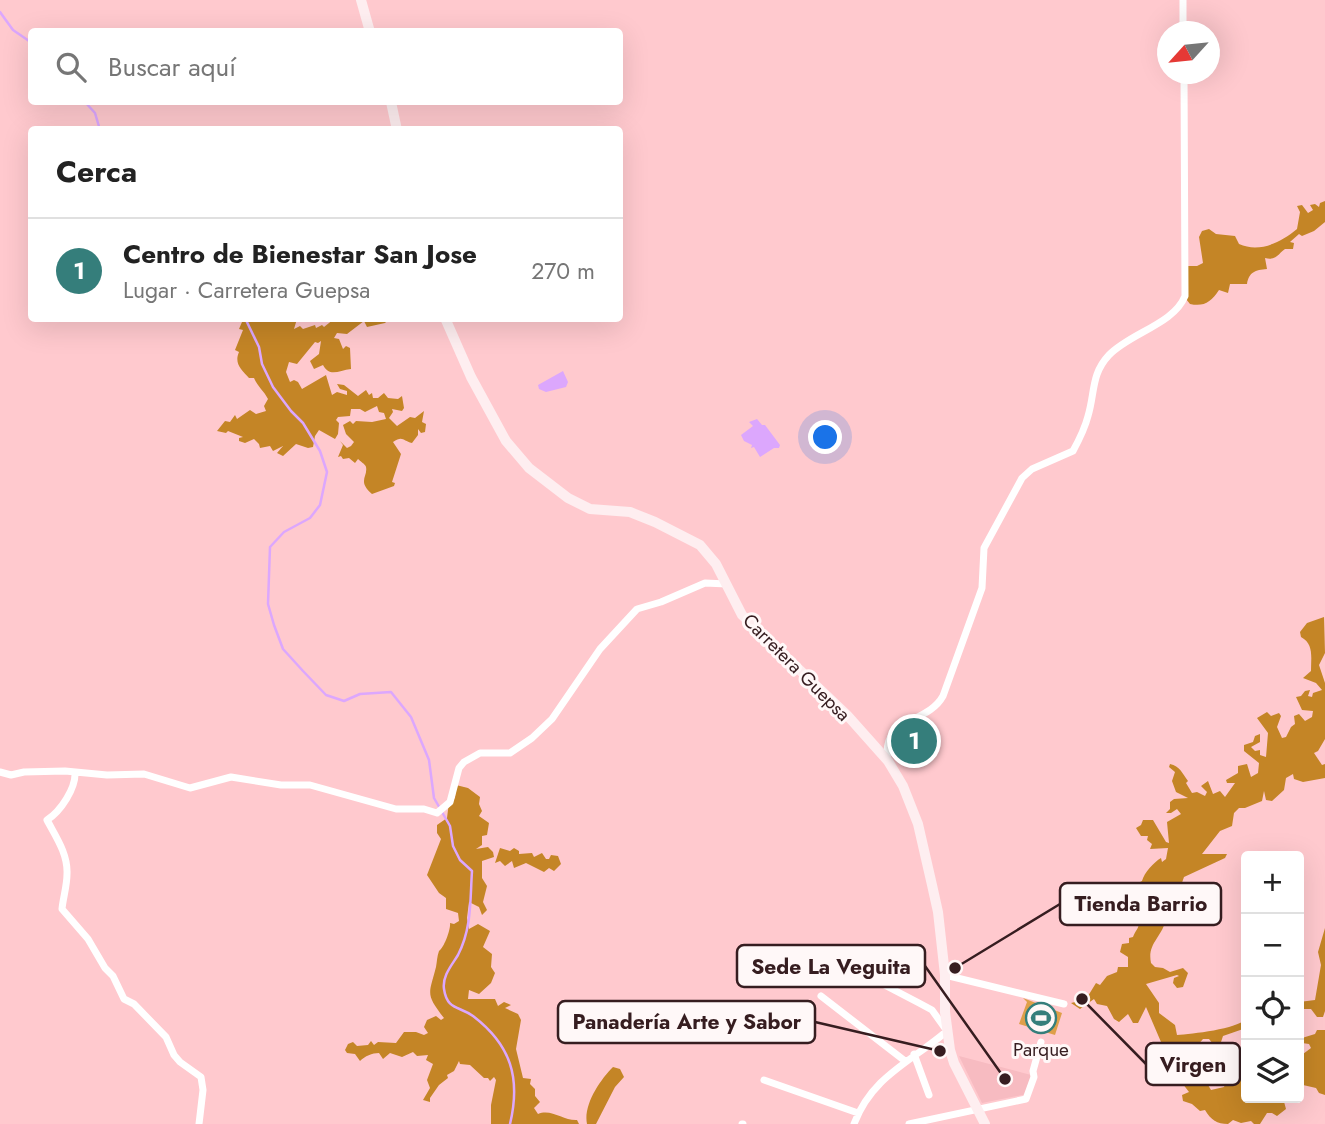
<!DOCTYPE html>
<html lang="es">
<meta charset="utf-8">
<style>
:root{--surface:#fff;--page:#f2f2f2;--text:#222;--muted:#767676;--line:#e0e0e0;--accent:#357e7b}
body{margin:0;font-family:Jost,sans-serif;background:var(--page);color:var(--text)}
.controls{position:absolute;right:21px;bottom:21px;display:grid;overflow:hidden;border-radius:7px;box-shadow:0 7px 28px #0002}
.controls button{width:63px;height:63px;display:grid;place-items:center;padding:0;border:0;border-bottom:2px solid var(--line);background:var(--surface);color:var(--text);font:35px sans-serif}
.compass{position:absolute;left:1157px;top:21px;width:63px;height:63px;border-radius:50%;background:var(--surface);box-shadow:0 7px 28px #0002;rotate:243deg}
.you{position:absolute;left:826px;top:438px;width:24px;height:24px;margin:-18px;border:5px solid #fff;border-radius:50%;background:#1a73e8;box-shadow:0 0 0 10px #1a73e833}
.badge{display:grid;place-items:center;width:46px;height:46px;border-radius:50%;background:var(--accent);color:#fff;font-size:23px;font-weight:700}
.pin{position:absolute;translate:-50% -50%;border:4px solid #fff;box-shadow:0 2px 7px #0006}
.list{margin:0;padding:0;list-style:none}
h2{display:flex;justify-content:space-between;align-items:center;height:91px;margin:0;padding:0 28px;font-size:30px}
h2 small{font-size:23px;font-weight:400;color:var(--muted)}
.list li{display:grid;grid-template-columns:46px 1fr auto;gap:21px;align-items:center;box-sizing:border-box;height:105px;padding:0 28px;border-top:2px solid var(--line)}
.list b{display:block;font-size:26px;white-space:nowrap}
.list p{margin:0;font-size:23px;white-space:nowrap;color:var(--muted)}
.list em{font-size:23px;font-style:normal;color:var(--muted)}
.icon{flex:none;width:38px;height:38px;fill:none;stroke:currentColor;stroke-width:2;stroke-linecap:round;stroke-linejoin:round}
.map{position:relative;flex:none;width:1325px;height:1124px;overflow:hidden}
.search{position:absolute;background:var(--surface);box-shadow:0 7px 28px #0002;left:28px;top:28px;width:595px;height:77px;display:flex;align-items:center;gap:18px;box-sizing:border-box;padding:0 24px;border-radius:7px;color:var(--muted);font-size:26px}
.panel{position:absolute;background:var(--surface);box-shadow:0 7px 28px #0002;left:28px;top:126px;width:595px;height:196px;border-radius:7px}
.map>svg:first-child{display:block}
.built{fill:#f7bbc1}
.green{fill:#de9f49}
.forest{fill:#c48526}
.water{fill:#dca7fd}
.lines{fill:none;stroke-linecap:round;stroke-linejoin:round}
.stream{stroke:#dca7fd;stroke-width:2.5}
.street{stroke:#fff;stroke-width:7}
.secondary{stroke:#feeef0;stroke-width:10}
.labels{text-anchor:middle;stroke-width:6;stroke-linejoin:round;paint-order:stroke}
.street-label{font-size:19px;fill:#361d20;stroke:#fff8f8}
.poi-label{font-size:19px;fill:#361d20;stroke:#fff8f8}
.leader{fill:none;stroke:#361d20;stroke-width:2.5}
.callout-dot{fill:#361d20;stroke:#fff8f8;stroke-width:2.5}
.callout{fill:#fff8f8;stroke:#361d20;stroke-width:2.5}
.callout-label{font-size:21px;text-anchor:middle;font-weight:bold;fill:#361d20}
</style>
<div class="map">
<svg width="1325" height="1124" viewBox="0 0 1325 1124">
<rect width="100%" height="100%" fill="#ffc9ce"/>
<path class="built" d="M959,1056l72,19 -4,19 -45,9z"/>
<path class="green" d="M1023,998l39,15 -7,22 -36,-11 8,-22z"/>
<path class="forest" d="M1325,201v21l-11,9 -12,5 -3,-2 -9,8 4,1 -1,6h-8c-7,5 -9,12 -20,9l2,11c-12,1 -18,3 -20,15h-17l-2,9 -9,-3c-8,12 -15,17 -29,14l-4,-5 1,-33h10l6,-3 -4,-26 3,-6 7,-2 7,5 19,2 4,8c20,9 41,-1 58,-15l3,-17 -3,-6 5,-1 6,8 5,-3 -3,-5 5,-1 4,3 1,-4z
M238,319h56l-1,1 4,-1 -3,10 6,-3 3,3 12,-4 1,3 6,-3 2,2 10,-8h55l-4,4 -18,4 -3,-6 -17,13 -10,-1 -3,5 5,1 4,10 3,-3 4,2 1,21c-12,1 -21,9 -28,-4l-9,4 -4,-8 9,-7 2,-13 -3,2 -3,-1 -18,22 -8,-2 -3,10 4,10 4,-2 4,2 4,7 24,-14 6,20 5,-3 10,3v-4l-7,-2 -3,-5 7,1 14,11 8,-6 3,5 3,-2 1,5h5l6,-5 4,5 10,1 4,-3 2,12 -2,3 -10,-2 1,3 -4,6 8,8 13,-9 5,1 9,-7 -2,11 4,2 -1,8 -4,1 -3,-4v6l-6,8c-9,-2 -9,-8 -19,-1l8,12 -9,28 3,1 -1,3 -22,8c-15,-13 -4,-17 -6,-27 0,-2 -7,-7 -8,-8l-3,4 -6,-5 -6,1 -2,-3 -3,1 5,-12 -3,-4 7,7 4,-2 3,-4 -8,-8 -3,-9 7,-4 3,3 3,-3 16,1 14,-3 -2,-6 -5,-1 -2,-6 -12,6 -5,-3h-9l-1,7 -12,1 -2,3 3,3 -1,11 -3,5 -16,-9 -4,6 -2,11 -5,1 -12,-4 -13,12 -6,-3 6,-7 -10,5 -3,-5 -10,2 -1,-4 -5,-5 -9,4 -6,-2v-3l4,-1 -15,-6 -2,2 -9,-2 8,-10 5,1 5,-7 2,4 13,-9 6,4 10,-3 -2,-5 4,-7c-4,-8 -10,-12 -14,-21h-5c-8,-8 -15,-15 -10,-26l-4,-2 8,-20 -4,-1 3,-7z
M1324,617l1,36 -6,12 6,18v56l-7,12 -4,2 8,12 3,-1v14l-22,4 -9,-3 -1,-5 -7,4 -2,12 -12,11 -6,-1 -2,-9 -2,10 -17,7h-6l-5,5 -2,13 -12,5 -18,23h25l-2,4 -41,19 -9,26 1,5 5,-3 2,9 -7,-2 -3,8 -8,2c-4,16 -18,22 -14,41l4,4 8,1 7,4 13,-4 5,5 -5,14 -6,1 -4,-5 1,-5 5,-2 -2,-1 -31,9 13,19v10l16,12 2,10c15,-1 60,-6 69,-16v9l-23,8 -2,6 -8,2 -4,-5h-6l-8,9 -18,-1 -8,5 -5,-3 -18,-42 -8,16h-5l-5,-9 -9,8 -5,-3 -7,-13 -10,-2 -3,-5 -14,10 -9,-6 8,-2 4,-5h5l8,-13 4,2 7,-9 10,-4 1,-5h10v-10l-8,-5 2,-8 7,-1v-5l4,-1c3,-8 9,-11 4,-20l5,1v-3l-6,-2 -2,-4 2,-2 -2,-5 2,-3 -5,-1 -1,2 -10,-7 5,-3 12,5 12,-5 -1,-4 -14,4 -2,-4 10,-5c2,-8 12,-19 19,-23l1,4 4,-3 2,-11 -18,1 2,-5 -5,-4 1,-4h-7l-5,-8 5,-3 2,-5h10l13,22 3,1 -2,-21 14,-8 -4,-5 -6,4h-5l4,-4v-7l4,-3 14,-1 -12,-6 -4,-11 3,-9 -6,-5 1,-3c10,2 12,9 18,17l-2,2 6,10 5,-1 8,4 2,-4 -6,-6 7,-5 5,13 7,-3 5,6 10,-14h-8l-1,-3 12,-7v-7l9,-2 4,13 7,-4 1,-10 -15,-12v-6l9,-3 2,-6 5,-2v8l-9,5 4,4 5,-1v5l6,2 2,-24 -11,-15 10,-6 4,4 8,-3 2,3 -4,11 5,11 4,-1 5,-10 4,-3 -1,-8 5,-2 6,7 7,-4 1,-6 -11,-1 -6,-13 5,-1 4,-5 5,-1 -2,6 4,1 1,-4 9,-3 -6,-7 -13,-5 8,-7c0,-14 3,-27 -10,-34l-1,-5 7,-9z
M456,785l12,3 12,9 -1,7 3,7 -3,5 10,7 -2,12 -5,1v9l-6,4 12,-2 5,5 1,5 -12,4v17l5,8 -4,16 4,8 -5,5 -3,-8 -10,-5 -2,16 2,11 9,-5 12,7 -7,16 9,7 -1,13 4,6 -4,10 -12,11 -10,-4 -1,9h27l3,7 6,-4 7,3 -6,3 13,6 3,6 -5,29 7,29 8,1 -1,5 5,5v7l5,6 -6,6 4,6c13,-6 26,7 39,6l2,4h-88v-19l5,-25 -2,-3 -4,4 -2,-3h-4l-14,-13 -10,-1 -1,-3 -5,10 -7,4 1,3 -9,7 -9,13v4l-7,-2 7,-12 -3,-8 6,-16 -7,-4 2,-5 -11,1 -4,-4 -11,5 -12,-4 -7,6 -4,-6c-7,0 -14,3 -19,8l-5,-7 -8,-1 -2,-3 3,-6 5,-2 4,4 11,-1 3,-4 3,4 4,-3 18,1 8,-11h12l8,3 4,-2 -4,-6 3,-7 9,-4 5,4 3,-2c-19,-25 -15,-23 -8,-51 1,-5 1,-11 3,-16 5,-3 12,-22 11,-28l4,1 5,-3 -1,-8 -12,-4v-11l-7,-5 -12,-18 14,-36 -4,-6v-8l10,-7 2,-16 6,-4z
M500,848l10,3 4,-3 5,3v3l13,-1 2,4 8,-4 4,6h3l2,-4 7,1 3,8 -7,7 -5,-3 -5,4 -18,-9 -12,5 -2,-7 -7,5 -5,-5 -5,2z
M1325,928v83l-2,6h-6l-6,-8h-12v-7l16,-2 6,-35 -3,-13z
M1317,1030h8v65l-6,-2 -3,-5 -13,-3 -1,6h-3v-34l12,-9 -2,-4 -7,-1v-5l13,-4z
M1232,1056l7,7 7,-2v37h37l3,11 -9,7 -5,-3h-5l-7,11h-6l-3,-3 -10,2 -8,-3 -5,4c-11,0 -17,-4 -23,-14l-5,1 -8,-7 -9,-3 -1,-6 7,-3 -10,-13h-4l-1,-16h8l1,12h4l9,11 5,-2 -3,-5 6,-1 7,12 13,-3 3,-7h7l2,-7 -9,-10z
M613,1067l7,2 4,8 -9,10 -19,37h-9c-4,-19 13,-44 26,-57z"/>
<path class="water" d="M563,371l5,11 -2,5 -20,5 -7,-3 -1,-4z
M757,419l5,6h3l15,20 -1,3h-5l-14,9 -6,-10 -3,1 1,-3 -8,-4 -3,-6 12,-9 -4,-4z"/>
<g class="lines">
<path class="stream" d="M0,12l13,18 19,13
M85,102l10,11 5,17
M245,318l14,29 3,17 11,23 18,24 12,12 17,28 7,21 -7,33 -10,13 -26,14 -14,15 -2,57 6,21 9,24 20,22 23,24 18,6 16,-7 31,-2 20,25 18,43 5,38 16,28 3,20 7,14 12,11c-2,29 0,57 -14,84 -6,10 -16,21 -14,34 3,21 15,17 29,27 38,29 48,62 37,108"/>
<path class="street" d="M1183,0v32
M888,761c-8,-44 39,-36 55,-65l39,-108 2,-40 38,-70 10,-9 41,-18c6,-11 12,-23 15,-35 7,-23 3,-42 21,-61 21,-22 65,-31 76,-59l-1,-222
M0,772l11,3 13,-3 41,-1 42,4 37,-1 46,14 41,-11 50,8h29l86,24h28l13,4 13,-11 9,-34 5,-6 16,-9h30l22,-15 20,-19 48,-70 37,-40 24,-7 44,-19 22,1
M75,772c1,16 -14,39 -28,48 9,17 21,34 20,54 0,12 -4,24 -5,35l26,30 17,29 8,8 11,23 10,5 32,33 8,18 6,7 21,15 2,13 -4,34
M832,966l20,2 67,35 13,7 15,21c-36,31 -75,45 -93,93
M945,975l119,29
M821,996l84,65
M914,1054l15,41
M764,1080l94,33
M742,1124h1
M909,1124l117,-25 8,-22 -1,-6 8,-29"/>
<path class="secondary" d="M361,0l9,32
M391,102l6,28
M445,318l26,59 35,64 23,27 39,30 22,11 40,3 25,10 45,23 16,19 26,51 105,100 41,46 15,25 15,38 14,61 6,27 7,63v37l5,38 4,13 31,61"/>
</g>
<defs>
<g id="stadium-ring" transform="scale(1.575)"><circle r="9.5" fill="#fff8f8" stroke="#357e7b" stroke-width="1.5"/><path d="M0-5a6.5 5 0 1 0 0 10a6.5 5 0 1 0 0-10ZM-3.5-1.8h7v3.6h-7Z" fill="#357e7b"/></g>
</defs>
<g fill-rule="evenodd">
<use href="#stadium-ring" x="1041" y="1018"/>
</g>
<g class="labels">
<g class="street-label">
<text transform="translate(797 667) rotate(45)" y="7">Carretera Guepsa</text>
</g>
<g class="poi-label">
<text x="1041" y="1056">Parque</text>
</g>
</g>
<path class="leader" d="M955 968L1060 904M1005 1079L925 966M940 1051L815 1022M1082 999L1146 1064"/>
<g class="callout-dot">
<circle cx="955" cy="968" r="7"/>
<circle cx="1005" cy="1079" r="7"/>
<circle cx="940" cy="1051" r="7"/>
<circle cx="1082" cy="999" r="7"/>
</g>
<g class="callout">
<rect x="1060" y="883" width="161" height="42" rx="7"/>
<rect x="737" y="945" width="188" height="42" rx="7"/>
<rect x="558" y="1001" width="257" height="42" rx="7"/>
<rect x="1146" y="1043" width="94" height="42" rx="7"/>
</g>
<g class="callout-label">
<text x="1141" y="911">Tienda Barrio</text>
<text x="831" y="974">Sede La Veguita</text>
<text x="687" y="1029">Panadería Arte y Sabor</text>
<text x="1193" y="1072">Virgen</text>
</g>
</svg>
<div class="controls">
<button>+</button>
<button>−</button>
<button><svg class="icon" aria-label="locate" viewBox="0 0 24 24"><circle cx="12" cy="12" r="6"/><path d="M12 2v4M12 18v4M2 12h4M18 12h4"/></svg></button>
<button><svg class="icon" aria-label="layers" viewBox="0 0 24 24"><path d="M12 4l9 5-9 5-9-5zM3 14l9 5 9-5"/></svg></button>
</div>
<svg class="compass" viewBox="-18 -18 36 36"><path d="M0-13l5 13h-10z" fill="#e53935"/><path d="M0 13l5-13h-10z" fill="#767676"/></svg>
<div class="you"></div>
<div class="pin badge" style="left:914px;top:741px">1</div>
<div class="search"><svg class="icon" aria-label="search" viewBox="0 0 24 24"><circle cx="10" cy="10" r="6"/><path d="M15 15l6 6"/></svg>Buscar aquí</div>
<section class="panel">
<h2>Cerca<small></small></h2>
<ul class="list">
<li><span class="badge">1</span><div><b>Centro de Bienestar San Jose</b><p>Lugar · Carretera Guepsa</p></div><em>270 m</em></li>
</ul>
</section>
</div>
